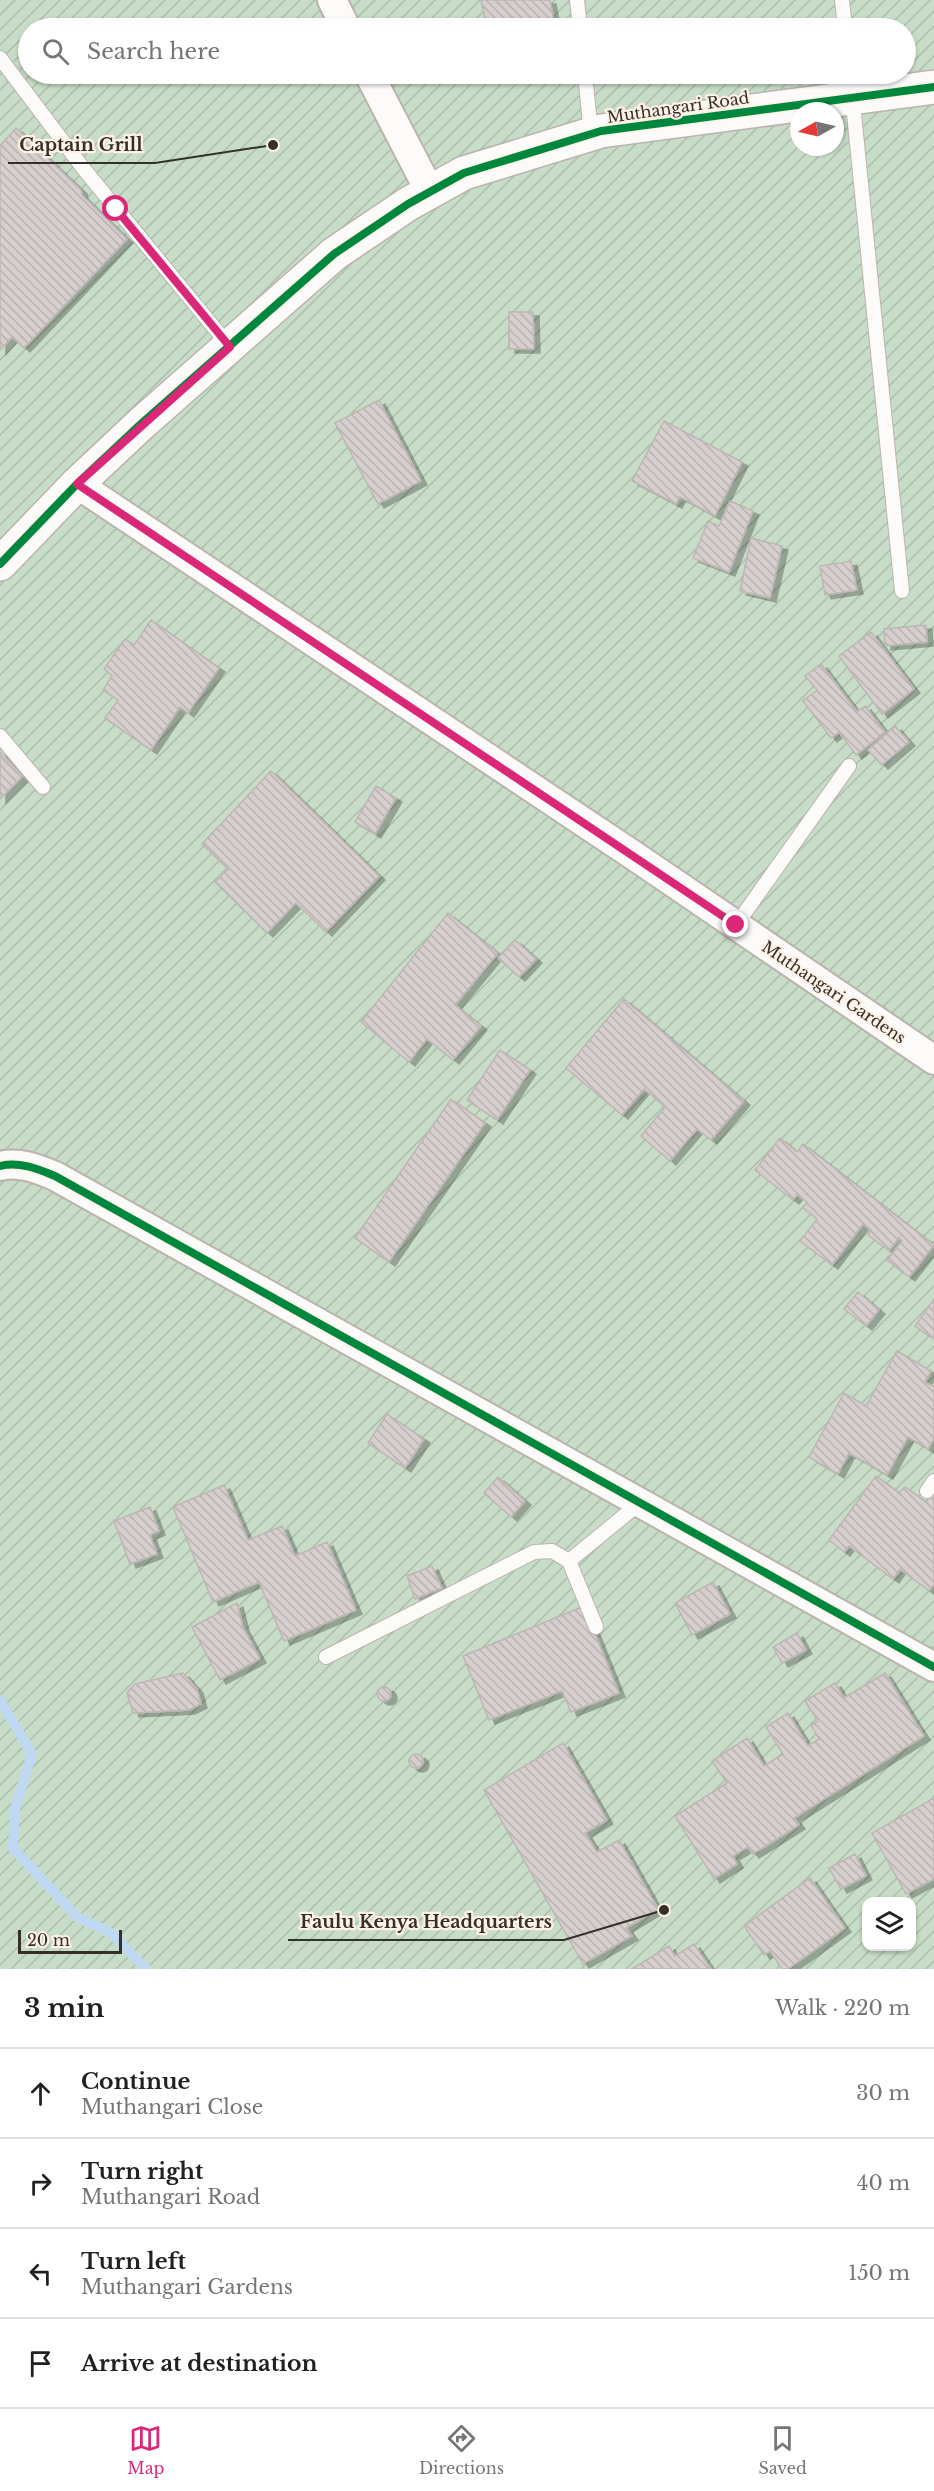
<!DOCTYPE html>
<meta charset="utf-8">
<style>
:root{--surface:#fff;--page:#f2f2f2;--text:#202124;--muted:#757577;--line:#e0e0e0;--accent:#db2777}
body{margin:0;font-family:"Libre Baskerville",serif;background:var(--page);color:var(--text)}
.controls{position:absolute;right:18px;bottom:18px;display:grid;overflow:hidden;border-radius:12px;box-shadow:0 2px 4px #0004}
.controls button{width:54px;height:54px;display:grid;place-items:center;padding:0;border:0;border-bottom:2px solid var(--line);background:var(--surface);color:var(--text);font:30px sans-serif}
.compass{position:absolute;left:790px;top:102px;width:54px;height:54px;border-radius:50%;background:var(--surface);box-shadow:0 2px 4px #0004;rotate:262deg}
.scale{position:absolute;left:18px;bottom:15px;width:104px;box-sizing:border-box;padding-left:6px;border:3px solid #352f2a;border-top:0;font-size:16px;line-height:21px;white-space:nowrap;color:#352f2a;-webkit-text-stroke:4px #fff2e7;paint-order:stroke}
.stop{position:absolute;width:18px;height:18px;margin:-14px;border:4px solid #db2777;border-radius:50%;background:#fff}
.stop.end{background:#db2777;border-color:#fff;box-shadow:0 2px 6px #0008}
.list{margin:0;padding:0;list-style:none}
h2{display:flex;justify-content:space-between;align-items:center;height:78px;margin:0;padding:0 24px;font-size:26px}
h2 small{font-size:20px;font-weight:400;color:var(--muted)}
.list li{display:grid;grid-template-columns:39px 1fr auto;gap:18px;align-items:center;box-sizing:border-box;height:90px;padding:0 24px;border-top:2px solid var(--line)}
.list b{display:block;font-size:22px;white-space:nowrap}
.list p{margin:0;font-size:20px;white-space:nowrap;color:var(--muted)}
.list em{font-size:20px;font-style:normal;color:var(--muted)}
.icon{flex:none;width:33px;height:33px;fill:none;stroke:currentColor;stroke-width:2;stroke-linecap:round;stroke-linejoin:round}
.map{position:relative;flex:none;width:934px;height:1969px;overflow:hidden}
.search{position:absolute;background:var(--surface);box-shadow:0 2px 4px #0004;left:18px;right:18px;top:18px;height:66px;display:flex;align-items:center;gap:15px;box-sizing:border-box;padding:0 21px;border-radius:33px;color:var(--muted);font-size:22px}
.sheet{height:438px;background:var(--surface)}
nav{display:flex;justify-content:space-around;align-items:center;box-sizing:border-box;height:84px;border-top:2px solid var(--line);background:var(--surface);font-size:16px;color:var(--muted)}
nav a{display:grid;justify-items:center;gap:3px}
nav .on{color:var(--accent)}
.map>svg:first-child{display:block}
.garden{fill:url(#garden-furrows);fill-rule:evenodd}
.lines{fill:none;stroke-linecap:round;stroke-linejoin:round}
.stream{stroke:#bed9f1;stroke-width:10}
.building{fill:url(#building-back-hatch);stroke:#bdb6b4;stroke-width:1.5;filter:url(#shadow)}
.lane-casing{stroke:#bab3ad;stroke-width:16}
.street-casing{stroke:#bab3ad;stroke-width:32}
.secondary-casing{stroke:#bab3ad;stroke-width:36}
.lane{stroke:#fcfbfa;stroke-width:14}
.street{stroke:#fcfbfa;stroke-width:28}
.secondary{stroke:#fcfbfa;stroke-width:33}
.cycleway-casing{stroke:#fff2e7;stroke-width:11}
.cycleway{stroke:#00873e;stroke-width:8}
.route{stroke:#db2777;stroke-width:8}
.labels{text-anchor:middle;stroke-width:4.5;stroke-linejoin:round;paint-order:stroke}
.street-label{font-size:16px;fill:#352f2a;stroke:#fff2e7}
.leader{fill:none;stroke:#352f2a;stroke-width:2}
.callout-dot{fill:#352f2a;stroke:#fff2e7;stroke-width:2}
.callout-label{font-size:18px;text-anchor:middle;font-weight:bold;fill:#352f2a;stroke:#fff2e7;stroke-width:4.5;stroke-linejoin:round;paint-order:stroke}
</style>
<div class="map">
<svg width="934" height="1969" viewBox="0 0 934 1969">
<defs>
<pattern id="garden-furrows" width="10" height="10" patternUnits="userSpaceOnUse" patternTransform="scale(1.5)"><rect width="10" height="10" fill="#c8ddc7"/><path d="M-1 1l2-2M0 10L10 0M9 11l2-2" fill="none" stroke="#acbeab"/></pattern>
<pattern id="building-back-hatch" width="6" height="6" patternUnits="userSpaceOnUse" patternTransform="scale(1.5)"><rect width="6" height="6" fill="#d7cfce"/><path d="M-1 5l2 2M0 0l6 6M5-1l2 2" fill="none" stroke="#b9b2b1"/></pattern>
<filter id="shadow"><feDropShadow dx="6" dy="4" stdDeviation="0" flood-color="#0004"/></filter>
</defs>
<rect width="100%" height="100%" fill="#eee5dd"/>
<path class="garden" d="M0,0h934v1969h-934zM28,28h878v46h-878zM799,111h36v36h-36zM866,1902h46v44h-46z"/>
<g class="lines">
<path class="stream" d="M0,1700l32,54 -17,55 -2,39 64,69 34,16 35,36"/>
</g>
<path class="building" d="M481,0h69l5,28h-68z
M16,128l65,62 1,5 45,44 -103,109 -12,-11 -12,13v-204z
M509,312h24l1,37h-25z
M379,400l42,81 -43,23 -43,-81z
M664,421l78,41 -27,54 -35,-19 -4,7 -44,-23z
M730,501l23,10 -24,61 -36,-14 15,-37 11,5z
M751,538l31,8 -12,52 -30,-7z
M851,561l6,29 -32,5 -5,-29z
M151,620l68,48 -31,45 -8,-6 -29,43 -46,-32 13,-18 -15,-10 9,-14 -8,-7 21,-30 9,6z
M926,625l1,17 -42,4 -1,-17z
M871,632l43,57 -32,25 -43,-58z
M821,664l36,48 8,-6 20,26 -29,23 -17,-23 -8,6 -28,-37 14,-11 -12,-14z
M895,726l14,16 -27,23 -14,-15z
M0,752l23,24 -23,23z
M271,771l108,105 -53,56 -30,-29 -29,30 -52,-51 13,-13 -26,-25z
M376,786l20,12 -21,36 -20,-12z
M448,913l50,40 -43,52 26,21 -28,34 -26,-21 -18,23 -48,-40z
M515,940l21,19 -17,18 -21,-19z
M624,999l120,102 -33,39 -14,-11 -27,32 -29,-25 24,-29 -21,-18 -22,26 -56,-47z
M500,1050l30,20 -33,50 -30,-20z
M451,1099l34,24 -96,139 -34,-24z
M780,1138l17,14 6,-8 131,101 -25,32 -22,-17 15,-19 -3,-3 -10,13 -21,-16 3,-5 -8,-6 -31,41 -32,-24 17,-22 -14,-11 4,-6 -10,-7 -4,5 -38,-30z
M858,1292l21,18 -13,16 -22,-17z
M934,1299v40l-19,-13z
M897,1351l34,20 -6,11 9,5v51l-6,11 -20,-12 -21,38 -38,-22 -11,21 -29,-17 35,-64 22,13z
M387,1414l37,25 -19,29 -37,-25z
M876,1476l23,17 6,-6 21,15 8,-11v94l-5,6 -29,-22 -7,10 -44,-33 -5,6 -15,-12z
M498,1477l27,24 -14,16 -27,-24z
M224,1485l24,55 34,-14 13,30 32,-14 29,68 -72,31 -25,-59 -46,20 -40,-95z
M150,1507l9,24 -9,4 7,19 -27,10 -16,-43z
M432,1566l10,22 -27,11 -8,-23z
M713,1582l17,32 -38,21 -17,-32z
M237,1603l6,24 17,32 -40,21 -28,-53z
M584,1606l35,87 -48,19 -9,-21 -73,29 -26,-64z
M797,1633l9,17 -24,13 -9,-16z
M183,1673l14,16 4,15 -12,6 -56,3 -6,-20 8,-9z
M885,1673l39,63 -130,82 5,7 -46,29 -5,-7 -15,9 4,8 -23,15 -39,-63 52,-33 -15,-22 35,-23 17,28 19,-12 -17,-27 22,-14 20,33 11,-7 -8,-14 7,-4 -13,-20 30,-18 9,15z
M377 1694a7 7 0 1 1 14 0a7 7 0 1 1-14 0Z
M563,1743l44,77 -22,13 12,19 22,-12 39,69 -32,19 6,8 -49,28 -99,-174z
M409 1761a7 7 0 1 1 14 0a7 7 0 1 1-14 0Z
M934,1798v81l-28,15 -34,-61z
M855,1854l11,22 -25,13 -12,-21z
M810,1878l35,50 -57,41h-6l-12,-18 -6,4 -20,-29z
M694,1944l17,25h-79l37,-23 6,10z"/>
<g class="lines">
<g class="lane-casing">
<path id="lane" d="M577,0l3,28
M842,0l3,28
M0,58l83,110 147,179
M585,74l6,60
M850,74l52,517
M0,736l43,51
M736,925l113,-159
M927,1491l7,-10
M569,1561l72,-59
M326,1657l208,-105 18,-1 17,10 27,66"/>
</g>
<g class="street-casing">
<path id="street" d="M332,0l14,28
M369,74l61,118
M77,484l559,373 298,203
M0,1166c19,-5 38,3 55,10 292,166 587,326 879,491"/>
</g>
<g class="secondary-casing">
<path id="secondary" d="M0,564l77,-80 65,-61 192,-169 74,-50 56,-31 137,-42 333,-44"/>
</g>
<use href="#lane" class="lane"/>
<use href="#street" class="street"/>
<use href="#secondary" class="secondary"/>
<g class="cycleway-casing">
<path id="cycleway" d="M0,564l77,-80 65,-61 192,-169 74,-50 56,-31 137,-42 333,-44
M0,1166c19,-5 38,3 55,10 292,166 587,326 879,491"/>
</g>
<use href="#cycleway" class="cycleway"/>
</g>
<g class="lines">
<path class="route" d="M116,209l114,138 -153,137 659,441"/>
</g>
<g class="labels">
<g class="street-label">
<text transform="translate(678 107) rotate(-8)" y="6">Muthangari Road</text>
<text transform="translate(834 992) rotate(34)" y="6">Muthangari Gardens</text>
</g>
</g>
<path class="leader" d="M273 145L155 163H8M664 1910L564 1940H288"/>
<g class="callout-dot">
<circle cx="273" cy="145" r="6"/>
<circle cx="664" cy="1910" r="6"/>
</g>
<g class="callout-label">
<text x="81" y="151">Captain Grill</text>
<text x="426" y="1928">Faulu Kenya Headquarters</text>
</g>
</svg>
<div class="controls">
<button><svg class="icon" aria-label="layers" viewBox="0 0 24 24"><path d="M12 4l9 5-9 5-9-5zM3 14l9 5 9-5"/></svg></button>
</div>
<svg class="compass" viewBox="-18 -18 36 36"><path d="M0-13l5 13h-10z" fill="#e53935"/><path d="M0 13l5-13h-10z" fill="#757577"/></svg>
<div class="scale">20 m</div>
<div class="stop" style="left:116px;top:209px"></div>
<div class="stop end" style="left:736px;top:925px"></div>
<div class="search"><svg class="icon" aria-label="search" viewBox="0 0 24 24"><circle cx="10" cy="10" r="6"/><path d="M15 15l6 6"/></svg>Search here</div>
</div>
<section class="sheet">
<h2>3 min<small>Walk · 220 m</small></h2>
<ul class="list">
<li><svg class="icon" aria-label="ahead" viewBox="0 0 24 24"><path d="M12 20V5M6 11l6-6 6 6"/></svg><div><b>Continue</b><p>Muthangari Close</p></div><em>30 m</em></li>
<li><svg class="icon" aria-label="right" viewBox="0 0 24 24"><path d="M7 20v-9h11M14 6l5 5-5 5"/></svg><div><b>Turn right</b><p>Muthangari Road</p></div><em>40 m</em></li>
<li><svg class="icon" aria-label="left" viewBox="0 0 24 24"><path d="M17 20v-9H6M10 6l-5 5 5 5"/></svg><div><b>Turn left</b><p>Muthangari Gardens</p></div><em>150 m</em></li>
<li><svg class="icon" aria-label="arrive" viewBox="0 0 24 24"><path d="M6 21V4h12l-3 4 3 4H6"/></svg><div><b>Arrive at destination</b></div></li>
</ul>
</section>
<nav>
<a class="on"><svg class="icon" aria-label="map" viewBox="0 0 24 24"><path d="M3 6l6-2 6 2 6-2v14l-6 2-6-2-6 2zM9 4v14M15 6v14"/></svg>Map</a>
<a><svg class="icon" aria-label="directions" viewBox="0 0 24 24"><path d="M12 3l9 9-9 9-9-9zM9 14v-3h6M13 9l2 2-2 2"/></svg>Directions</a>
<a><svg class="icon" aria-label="saved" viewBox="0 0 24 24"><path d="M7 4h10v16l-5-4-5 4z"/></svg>Saved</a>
</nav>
